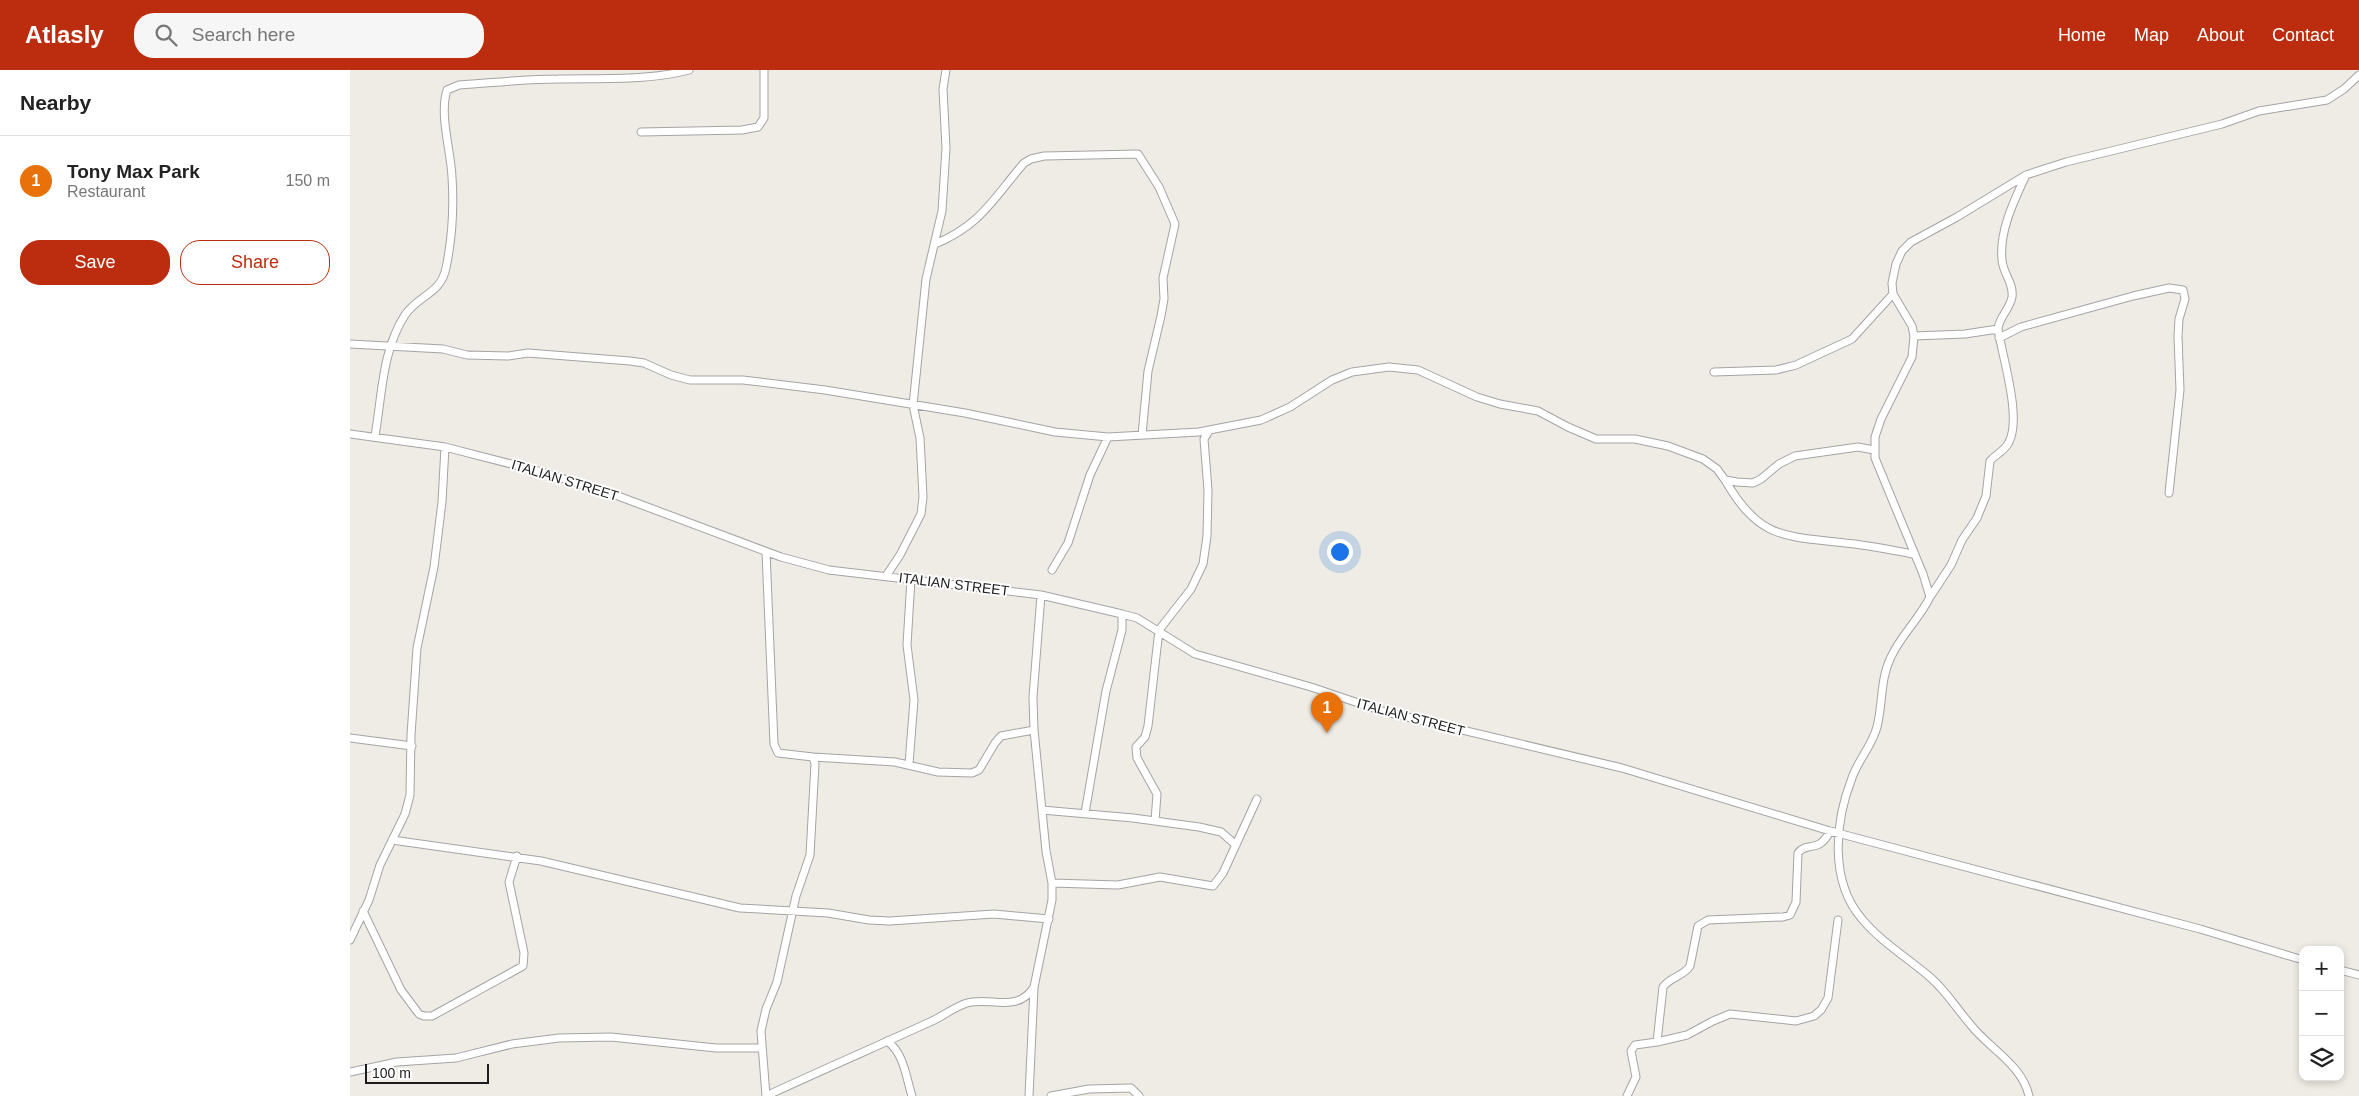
<!DOCTYPE html>
<meta charset="utf-8">
<style>
:root{--surface:#fff;--page:#f6f6f6;--text:#222;--muted:#767676;--line:#e0e0e0;--accent:#bc2d0f}
body{margin:0;font-family:Helvetica,sans-serif;background:var(--page);color:var(--text)}
.controls{position:absolute;right:15px;bottom:15px;display:grid;overflow:hidden;border-radius:10px;box-shadow:0 2px 8px #0003}
.controls button{width:45px;height:45px;display:grid;place-items:center;padding:0;border:0;border-bottom:1px solid var(--line);background:var(--surface);color:var(--text);font:25px sans-serif}
.scale{position:absolute;left:15px;bottom:12px;width:124px;box-sizing:border-box;padding-left:5px;border:2px solid #1d1d1d;border-top:0;font-size:14px;line-height:18px;white-space:nowrap;color:#1d1d1d;-webkit-text-stroke:4px #fff;paint-order:stroke}
.you{position:absolute;left:989px;top:481px;width:18px;height:18px;margin:-12px;border:4px solid #fff;border-radius:50%;background:#1a73e8;box-shadow:0 0 0 8px #1a73e833}
.badge{display:grid;place-items:center;width:32px;height:32px;border-radius:50%;background:var(--accent);color:#fff;font-size:16px;font-weight:700}
.pin{position:absolute;translate:-50% -41px;filter:drop-shadow(0 1px 2px #0008)}
.pin::after{content:'';position:absolute;top:26px;width:18px;height:15px;background:inherit;clip-path:polygon(0 0,100% 0,50% 100%)}
.list{margin:0;padding:0;list-style:none}
h2{display:flex;justify-content:space-between;align-items:center;height:65px;margin:0;padding:0 20px;font-size:21px}
h2 small{font-size:16px;font-weight:400;color:var(--muted)}
.list li{display:grid;grid-template-columns:32px 1fr auto;gap:15px;align-items:center;box-sizing:border-box;height:90px;padding:0 20px;border-top:1px solid var(--line)}
.list b{display:block;font-size:19px;white-space:nowrap}
.list p{margin:0;font-size:16px;white-space:nowrap;color:var(--muted)}
.list em{font-size:16px;font-style:normal;color:var(--muted)}
.actions{display:flex;gap:10px;padding:15px 20px}
.actions a{flex:1;padding:11px 0;border:1px solid var(--accent);border-radius:20px;text-align:center;font-size:18px;color:var(--accent)}
.actions .main{background:var(--accent);color:#fff}
.icon{flex:none;width:28px;height:28px;fill:none;stroke:currentColor;stroke-width:2;stroke-linecap:round;stroke-linejoin:round}
.map{position:relative;flex:none;width:2009px;height:1026px;overflow:hidden}
header{display:flex;align-items:center;gap:30px;box-sizing:border-box;height:70px;padding:0 25px;background:var(--accent);color:#fff}
header strong{font-size:24px}
nav{display:flex;gap:28px;margin-inline-start:auto;font-size:18px}
.search{width:350px;height:45px;background:var(--page);display:flex;align-items:center;gap:12px;box-sizing:border-box;padding:0 18px;border-radius:20px;color:var(--muted);font-size:19px}
main{display:flex}
aside{flex:1;background:var(--surface)}
.map>svg:first-child{display:block}
.lines{fill:none;stroke-linecap:round;stroke-linejoin:round}
.street-casing{stroke:#a4a4a4;stroke-width:9}
.street{stroke:#fff;stroke-width:7}
.labels{text-anchor:middle;stroke-width:4;stroke-linejoin:round;paint-order:stroke}
.street-label{font-size:14px;fill:#1d1d1d;stroke:#fff}
</style>
<header>
<strong>Atlasly</strong>
<div class="search"><svg class="icon" aria-label="search" viewBox="0 0 24 24"><circle cx="10" cy="10" r="6"/><path d="M15 15l6 6"/></svg>Search here</div>
<nav><a>Home</a><a>Map</a><a>About</a><a>Contact</a></nav>
</header>
<main>
<aside>
<h2>Nearby<small></small></h2>
<ul class="list">
<li><span class="badge" style="background:#e8710a">1</span><div><b>Tony Max Park</b><p>Restaurant</p></div><em>150 m</em></li>
</ul>
<div class="actions"><a class="main">Save</a><a>Share</a></div>
</aside>
<div class="map">
<svg width="2009" height="1026" viewBox="0 0 2009 1026">
<rect width="100%" height="100%" fill="#eeece4"/>
<g class="lines">
<g class="street-casing">
<path id="street" d="M291,62l101,-2 16,-3 6,-9v-48
M585,174c46,-19 58,-45 89,-81l7,-4 13,-3 94,-2 21,33 16,37 -12,54 1,21 -3,17 -13,55 -6,64
M1564,266l51,-2 33,-5
M1649,268l22,-11 112,-31 36,-8 14,2 2,9 -6,20 -1,17 2,54 -11,103
M0,274l93,5 24,6 41,1 20,-3 102,8 14,2 27,12 19,5h53l82,10 140,23 90,19 53,5 91,-5 62,-12 29,-13 42,-27 20,-8 37,-5 29,3 59,27 23,7 38,7 30,16 28,12h39l33,7 35,13 14,10 8,11 12,2 16,1 8,-4 18,-15 16,-8 63,-9 16,3
M1364,302l62,-2 20,-5 56,-26 41,-45
M0,364l95,13 97,25 76,24 163,61 48,13 212,25 81,19 15,4 58,36 116,33 71,24 240,57 208,63 370,98 103,31
M25,366c7,-40 7,-86 30,-121 12,-19 36,-21 41,-47 6,-29 8,-61 6,-91 -1,-26 -13,-62 -5,-87l12,-5c33,-2 66,-6 99,-6 43,-1 89,2 131,-9
M1375,410c34,59 58,56 120,63 23,2 46,7 68,11
M416,482l8,192 4,9 35,4 2,7 -5,91 -14,41 -19,86 -11,27 -5,22 5,65c54,-25 109,-49 164,-74 12,-5 24,-15 37,-19 23,-7 50,11 67,-16l18,-87v-17l-6,-32 -12,-121 -1,-33 8,-102
M702,500l16,-27 22,-68 18,-38
M536,506l14,-21 21,-41 2,-17 -3,-59 -7,-33 13,-126 16,-68 4,-63 -3,-59 3,-19
M1580,527l21,-32 11,-25 15,-22 9,-22 4,-35c6,-7 15,-10 19,-19 13,-25 -7,-86 -11,-113 1,-12 12,-20 14,-32 2,-14 -9,-23 -10,-37 -3,-29 12,-59 24,-85
M0,668l62,8
M463,687l82,5 43,10 34,1 7,-3 16,-27 6,-7 33,-6
M559,694l5,-64 -7,-55 4,-66
M692,740l91,8 66,9 22,5 15,13
M735,743l21,-122 16,-61v-16
M805,751l2,-27 -20,-36 -1,-11 9,-10 3,-11 11,-96 32,-41 12,-25 4,-28 1,-46 -4,-51 5,-8
M42,770l149,21 199,47 88,5 41,7 21,1 104,-7 55,5
M702,813l66,2 42,-8 53,9 10,-13 34,-74
M13,841l38,79 18,24 5,2h8l91,-50 1,-13 -15,-71 8,-26
M0,870l19,-40 11,-35 25,-51 5,-19 1,-60 6,-87 17,-81 8,-65 3,-55
M1990,900l19,5
M537,971c17,12 19,36 25,55
M1307,972l30,-7 26,-14 17,-7 66,7 18,-5 7,-6 7,-12 10,-78
M0,1002l47,-10 59,-4 56,-14 47,-6 52,-1 105,11h46
M679,1026l5,-108
M701,1026l38,-7 42,-1 8,8
M1277,1026l9,-19 -5,-26 4,-6 22,-3 6,-55c7,-10 21,-11 27,-21l8,-40 10,-6 75,-3 7,-2 6,-13 2,-49c9,-12 21,1 32,-22
M1679,1026c-7,-32 -41,-48 -59,-72 -13,-15 -24,-33 -39,-46 -23,-20 -50,-36 -69,-59 -33,-38 -27,-98 -10,-141 6,-18 20,-32 25,-51 6,-24 3,-48 14,-70 10,-22 29,-39 39,-60l-7,-23 -48,-116v-21l6,-18 31,-62 2,-21 -2,-10 -19,-32 -1,-11 4,-19 6,-13 9,-9 46,-25 69,-42 40,-13 156,-38 37,-13 68,-11 17,-11 15,-14"/>
</g>
<use href="#street" class="street"/>
</g>
<g class="labels">
<g class="street-label">
<text transform="translate(215 410) rotate(17)" y="5">ITALIAN STREET</text>
<text transform="translate(604 514) rotate(7)" y="5">ITALIAN STREET</text>
<text transform="translate(1061 647) rotate(15)" y="5">ITALIAN STREET</text>
</g>
</g>
</svg>
<div class="controls">
<button>+</button>
<button>−</button>
<button><svg class="icon" aria-label="layers" viewBox="0 0 24 24"><path d="M12 4l9 5-9 5-9-5zM3 14l9 5 9-5"/></svg></button>
</div>
<div class="scale">100 m</div>
<div class="you"></div>
<div class="pin badge" style="left:977px;top:663px;background:#e8710a">1</div>
</div>
</main>
